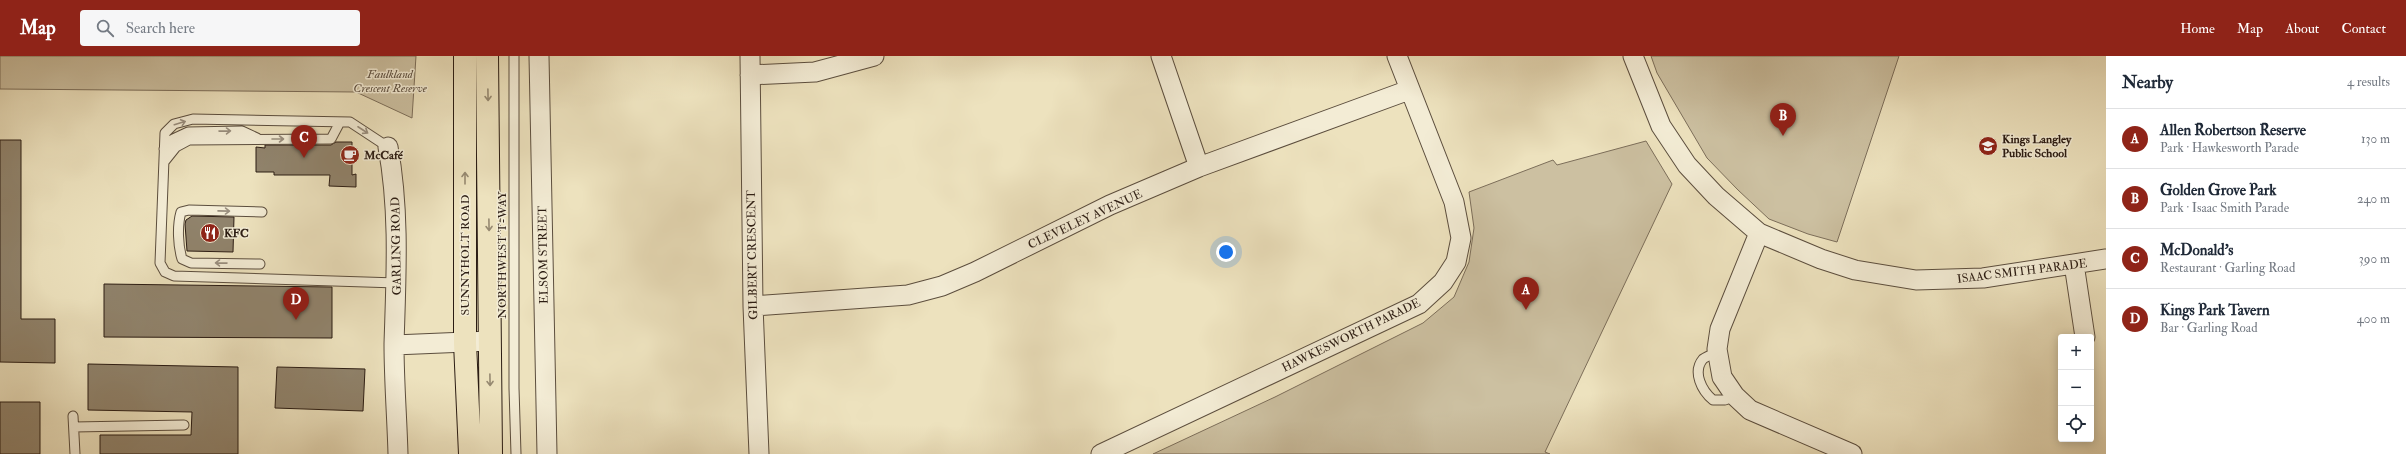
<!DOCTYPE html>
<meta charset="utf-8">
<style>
:root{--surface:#fff;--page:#f6f6f7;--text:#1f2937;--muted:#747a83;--line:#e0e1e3;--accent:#8f2418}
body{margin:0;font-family:"IM FELL Double Pica",serif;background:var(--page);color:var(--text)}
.controls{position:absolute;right:12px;bottom:12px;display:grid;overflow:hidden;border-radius:4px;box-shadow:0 2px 10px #0003}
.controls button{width:36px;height:36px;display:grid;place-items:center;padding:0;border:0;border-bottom:1px solid var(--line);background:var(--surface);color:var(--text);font:20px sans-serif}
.you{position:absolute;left:1226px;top:196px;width:14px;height:14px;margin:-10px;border:3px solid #fff;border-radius:50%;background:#1a73e8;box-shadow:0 0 0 6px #1a73e833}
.badge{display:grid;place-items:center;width:26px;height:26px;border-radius:50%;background:var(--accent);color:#fff;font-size:13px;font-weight:700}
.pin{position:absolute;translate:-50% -33px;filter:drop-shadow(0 1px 2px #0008)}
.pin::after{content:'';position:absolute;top:21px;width:14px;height:12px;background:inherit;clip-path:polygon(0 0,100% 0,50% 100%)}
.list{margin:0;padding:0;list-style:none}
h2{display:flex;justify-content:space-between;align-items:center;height:52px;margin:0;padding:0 16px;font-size:17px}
h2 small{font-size:13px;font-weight:400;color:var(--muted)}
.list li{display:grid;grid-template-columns:26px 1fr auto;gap:12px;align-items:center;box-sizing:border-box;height:60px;padding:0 16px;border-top:1px solid var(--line)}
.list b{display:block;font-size:15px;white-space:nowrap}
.list p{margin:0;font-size:13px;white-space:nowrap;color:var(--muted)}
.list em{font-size:13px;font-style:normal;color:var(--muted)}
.icon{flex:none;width:22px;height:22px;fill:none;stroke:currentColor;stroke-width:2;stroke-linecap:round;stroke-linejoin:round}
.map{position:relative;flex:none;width:2106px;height:398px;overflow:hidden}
header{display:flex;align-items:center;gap:24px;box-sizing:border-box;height:56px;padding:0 20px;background:var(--accent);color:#fff}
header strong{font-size:19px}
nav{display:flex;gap:22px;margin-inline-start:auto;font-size:14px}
.search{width:280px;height:36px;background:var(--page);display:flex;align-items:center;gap:10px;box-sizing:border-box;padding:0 14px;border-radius:4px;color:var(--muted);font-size:15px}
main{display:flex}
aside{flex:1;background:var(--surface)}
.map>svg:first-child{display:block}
.green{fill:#ccc0a1;stroke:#7c6e5a}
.building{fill:#90836c;stroke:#2b1c13}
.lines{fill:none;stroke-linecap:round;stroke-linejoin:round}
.service-casing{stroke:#5c4e3e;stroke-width:11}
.minor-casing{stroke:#5c4e3e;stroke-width:21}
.primary-casing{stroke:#2b1c13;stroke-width:24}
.service{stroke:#f3ecd5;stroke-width:9}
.minor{stroke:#f3ecd5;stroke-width:19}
.primary{stroke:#ede2be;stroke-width:22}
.oneway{stroke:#968971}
.oneway2{stroke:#998e7e}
.labels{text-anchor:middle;stroke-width:3;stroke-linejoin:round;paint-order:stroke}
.park-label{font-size:12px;font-style:italic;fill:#5b4d3e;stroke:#f3ecd5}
.poi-label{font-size:12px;font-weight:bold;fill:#2b1c13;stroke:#f3ecd5;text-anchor:start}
.street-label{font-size:12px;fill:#2b1c13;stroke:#f3ecd5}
</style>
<header>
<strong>Map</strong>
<div class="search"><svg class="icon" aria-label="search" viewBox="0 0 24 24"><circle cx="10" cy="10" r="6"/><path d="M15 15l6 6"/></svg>Search here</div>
<nav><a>Home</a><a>Map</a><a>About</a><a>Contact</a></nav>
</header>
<main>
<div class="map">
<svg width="2106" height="398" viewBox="0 0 2106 398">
<rect width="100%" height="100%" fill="#ede2be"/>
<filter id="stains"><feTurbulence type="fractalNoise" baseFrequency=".005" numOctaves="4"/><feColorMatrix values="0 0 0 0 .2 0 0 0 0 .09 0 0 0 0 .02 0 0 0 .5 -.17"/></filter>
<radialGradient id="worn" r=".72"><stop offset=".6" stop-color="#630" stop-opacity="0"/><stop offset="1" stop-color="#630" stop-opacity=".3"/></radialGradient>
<path class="green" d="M0,0h416l-4,62 -56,-26 -356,-3z
M1651,0h248l-62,186 -29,-8 -39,-15 -31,-29 -31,-32 -50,-85z
M1646,85l26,43 -127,268 5,2h-397l122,-57 148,-74 31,-26 15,-35 5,-34 -5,-36 84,-32 4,5z"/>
<path class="building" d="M0,84h21v179h34v44l-55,-1z
M336,86h16v33l4,-1v13l-27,-1 1,-11h-56v-3h-18v-25l9,1v-3h66z
M192,160l42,1 -1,35 -46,-1 -2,-27 1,-4z
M104,228l228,3v51l-228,-1z
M88,308l150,3v87h-138v-19h91l1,-23 -104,-2z
M277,311l88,2 -2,42 -88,-3z
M0,346h40v52h-40z"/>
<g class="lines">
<g class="service-casing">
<path id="service" d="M514,0v332l2,66
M388,91l-38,-25 -157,-3 -19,5 -9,9 -5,130 5,9 9,4 223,7
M164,93l9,-10 15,-7 54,-1 15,7
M164,106l12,-15 13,-7 142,-1 9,-17
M260,208l-69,-1 -9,-4c-4,-13 -5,-33 -1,-47l8,-2 73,2
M1718,296c-5,2 -11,4 -15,7 -11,13 -1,32 10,41h12l10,-4
M73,360l2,38
M74,371l110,-2"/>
</g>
<g class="minor-casing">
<path id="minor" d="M539,0l8,398
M750,0l3,250 6,148
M1161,0l38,111
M1633,0l28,70 26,39 29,31 43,37 62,26 34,11 61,10 67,-2 123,-19
M750,19l65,-3 59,-16
M388,91c12,65 8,131 6,197 0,37 3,74 4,110
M1759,177l-39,96 -3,20 5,28 13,19 15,14 102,44
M2074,208l11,73
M753,250l155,-11 34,-9 33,-14 135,-67 89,-38 210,-77
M394,289l96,-4
M1101,398l318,-150 24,-22 13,-20 5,-24 -7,-36 -57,-146"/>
</g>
<g class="primary-casing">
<path id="primary" d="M465,0v287l5,111
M487,0l4,398"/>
</g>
<use href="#service" class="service"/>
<use href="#minor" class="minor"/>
<use href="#primary" class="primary"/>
</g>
<defs><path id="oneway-shaft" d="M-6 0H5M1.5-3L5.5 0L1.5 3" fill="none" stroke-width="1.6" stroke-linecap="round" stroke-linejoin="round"/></defs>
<g class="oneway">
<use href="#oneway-shaft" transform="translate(488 39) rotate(89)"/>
<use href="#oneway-shaft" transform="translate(465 122) rotate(-90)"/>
<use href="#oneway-shaft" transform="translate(489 169) rotate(89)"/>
<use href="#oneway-shaft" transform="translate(490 324) rotate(89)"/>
</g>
<g class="oneway2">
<use href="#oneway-shaft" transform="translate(180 67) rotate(-17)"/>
<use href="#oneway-shaft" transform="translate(363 74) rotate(33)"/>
<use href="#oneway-shaft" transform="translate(225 75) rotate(-1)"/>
<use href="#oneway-shaft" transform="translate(278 83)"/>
<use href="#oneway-shaft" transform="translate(224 155) rotate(1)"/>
<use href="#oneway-shaft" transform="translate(221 207) rotate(-179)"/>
</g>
<defs>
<g id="school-disc" transform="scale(1)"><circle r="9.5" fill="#8f2418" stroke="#f3ecd5"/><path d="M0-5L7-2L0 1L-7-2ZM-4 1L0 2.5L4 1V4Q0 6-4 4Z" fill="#fff"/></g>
<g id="cafe-disc" transform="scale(1)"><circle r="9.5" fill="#8f2418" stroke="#f3ecd5"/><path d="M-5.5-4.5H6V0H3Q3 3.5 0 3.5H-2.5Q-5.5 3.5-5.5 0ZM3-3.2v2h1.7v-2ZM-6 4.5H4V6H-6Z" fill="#fff"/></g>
<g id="restaurant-disc" transform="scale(1)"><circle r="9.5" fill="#8f2418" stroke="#f3ecd5"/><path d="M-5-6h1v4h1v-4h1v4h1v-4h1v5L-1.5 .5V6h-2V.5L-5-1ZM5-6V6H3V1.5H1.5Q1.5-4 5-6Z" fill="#fff"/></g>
</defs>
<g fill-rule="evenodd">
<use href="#school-disc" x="1988" y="90"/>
<use href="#cafe-disc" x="350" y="99"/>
<use href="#restaurant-disc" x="210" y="177"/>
</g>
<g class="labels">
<g class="park-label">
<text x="390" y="22">Faulkland<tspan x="390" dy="14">Crescent Reserve</tspan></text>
</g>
<g class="poi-label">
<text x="2002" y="87">Kings Langley<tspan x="2002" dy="14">Public School</tspan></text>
<text x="364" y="103">McCafé</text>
<text x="224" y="181">KFC</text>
</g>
<g class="street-label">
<text transform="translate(1085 163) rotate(-25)" y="4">CLEVELEY AVENUE</text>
<text transform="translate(396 190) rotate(-91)" y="4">GARLING ROAD</text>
<text transform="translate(465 199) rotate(-90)" y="4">SUNNYHOLT ROAD</text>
<text transform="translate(502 199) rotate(-90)" y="4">NORTHWEST T-WAY</text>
<text transform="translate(543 199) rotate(-91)" y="4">ELSOM STREET</text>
<text transform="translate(752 199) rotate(-91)" y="4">GILBERT CRESCENT</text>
<text transform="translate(2022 215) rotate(-7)" y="4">ISAAC SMITH PARADE</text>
<text transform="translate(1351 279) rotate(-26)" y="4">HAWKESWORTH PARADE</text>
</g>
</g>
<rect width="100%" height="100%" filter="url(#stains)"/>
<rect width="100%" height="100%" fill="url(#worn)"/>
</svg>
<div class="controls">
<button>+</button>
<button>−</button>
<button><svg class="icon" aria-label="locate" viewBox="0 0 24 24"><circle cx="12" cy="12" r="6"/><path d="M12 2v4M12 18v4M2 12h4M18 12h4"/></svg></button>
</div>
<div class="you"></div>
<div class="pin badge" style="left:1526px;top:254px">A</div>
<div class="pin badge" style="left:1783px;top:80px">B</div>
<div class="pin badge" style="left:304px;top:102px">C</div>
<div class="pin badge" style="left:296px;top:264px">D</div>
</div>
<aside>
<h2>Nearby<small>4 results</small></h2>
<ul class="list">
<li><span class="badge">A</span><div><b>Allen Robertson Reserve</b><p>Park · Hawkesworth Parade</p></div><em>130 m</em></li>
<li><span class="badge">B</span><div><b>Golden Grove Park</b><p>Park · Isaac Smith Parade</p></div><em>240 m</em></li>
<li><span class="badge">C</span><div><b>McDonald's</b><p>Restaurant · Garling Road</p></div><em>390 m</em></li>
<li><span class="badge">D</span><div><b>Kings Park Tavern</b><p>Bar · Garling Road</p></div><em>400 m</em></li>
</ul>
</aside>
</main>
